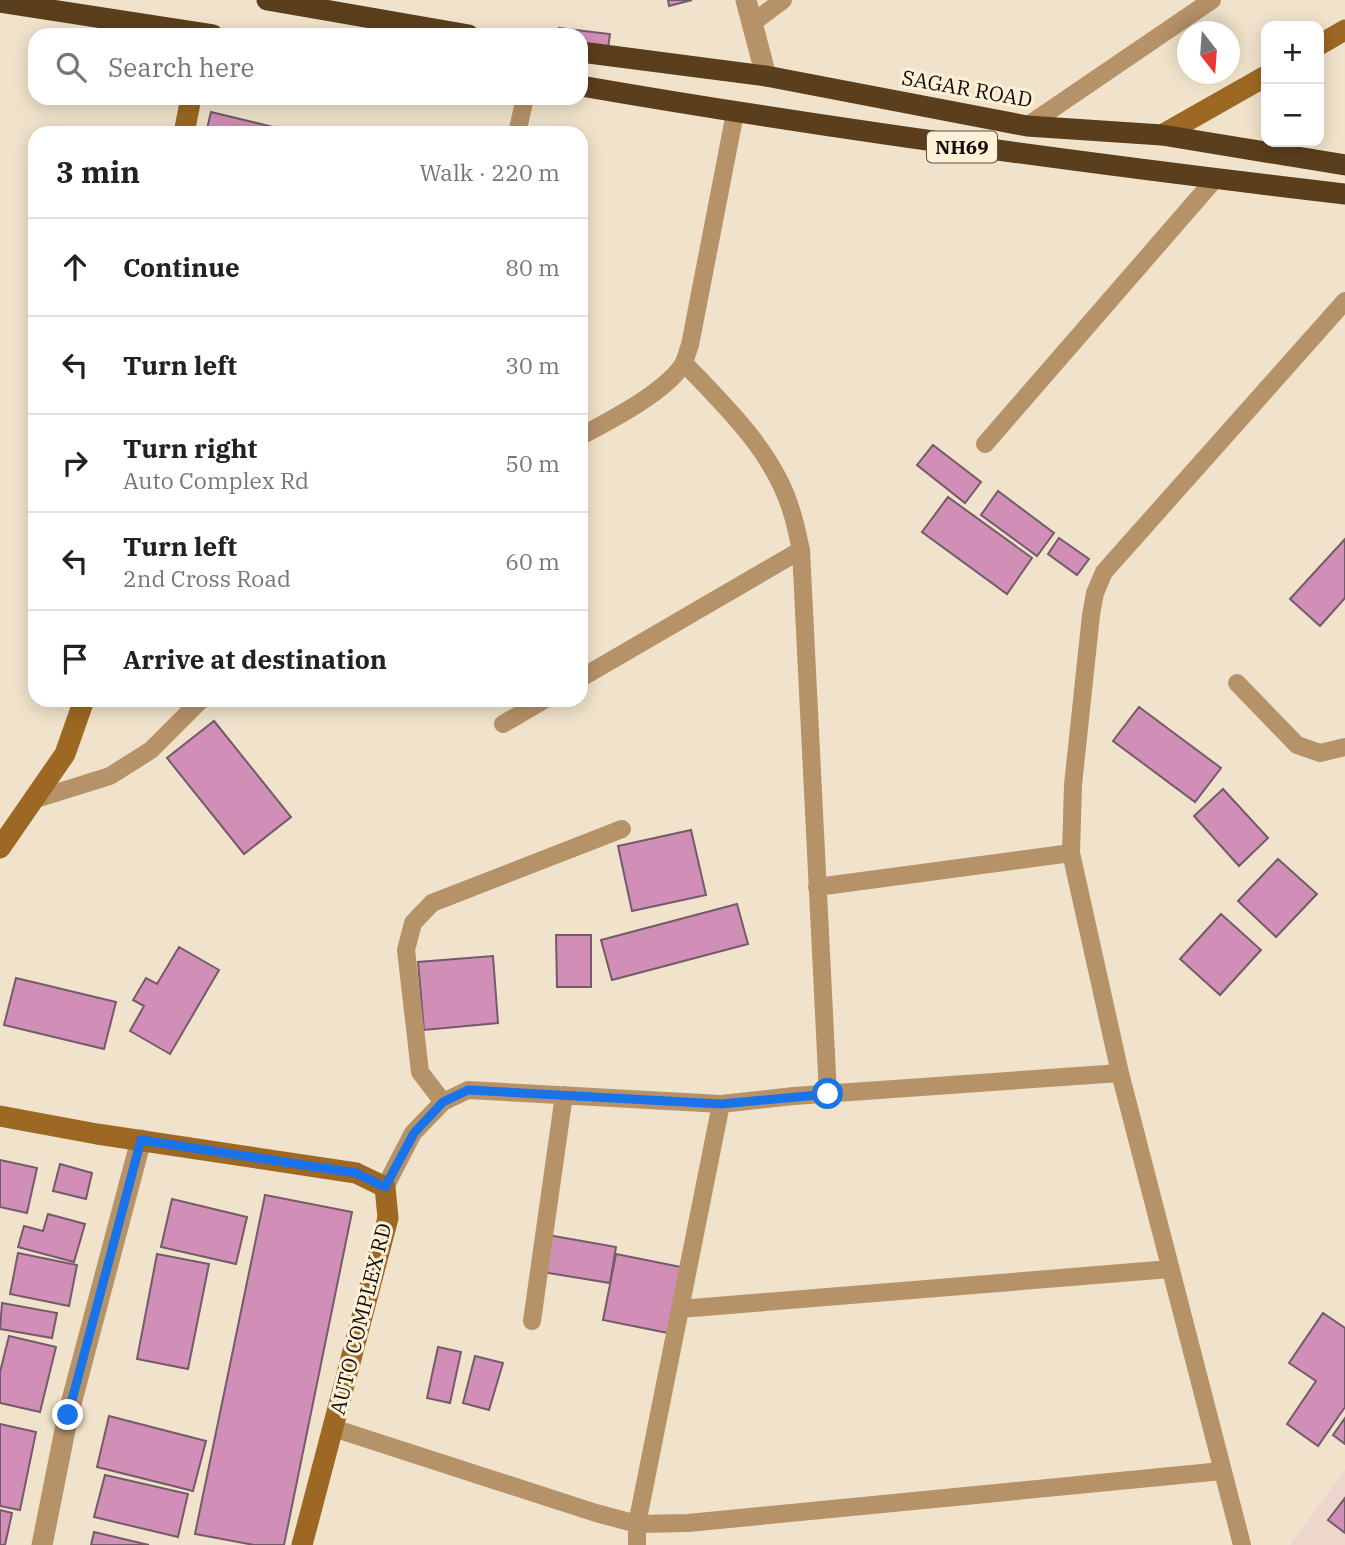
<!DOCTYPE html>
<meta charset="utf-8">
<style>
:root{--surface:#fff;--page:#f2f2f2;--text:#222;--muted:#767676;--line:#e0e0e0}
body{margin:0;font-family:"IBM Plex Serif",serif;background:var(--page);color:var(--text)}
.controls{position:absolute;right:21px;top:21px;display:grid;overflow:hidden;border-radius:14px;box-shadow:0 4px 18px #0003}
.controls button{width:63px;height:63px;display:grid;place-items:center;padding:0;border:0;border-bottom:2px solid var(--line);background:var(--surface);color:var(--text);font:35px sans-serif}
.compass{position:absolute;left:1177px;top:21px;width:63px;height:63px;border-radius:50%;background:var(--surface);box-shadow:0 4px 18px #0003;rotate:163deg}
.stop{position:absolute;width:21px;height:21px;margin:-16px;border:5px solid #1a73e8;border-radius:50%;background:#fff}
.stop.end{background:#1a73e8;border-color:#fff;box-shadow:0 2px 7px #0008}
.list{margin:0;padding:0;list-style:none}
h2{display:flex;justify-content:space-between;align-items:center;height:91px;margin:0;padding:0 28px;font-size:30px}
h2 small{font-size:23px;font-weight:400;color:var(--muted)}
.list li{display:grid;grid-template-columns:46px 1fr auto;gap:21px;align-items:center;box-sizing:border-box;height:98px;padding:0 28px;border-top:2px solid var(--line)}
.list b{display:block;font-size:26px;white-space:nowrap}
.list p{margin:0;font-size:23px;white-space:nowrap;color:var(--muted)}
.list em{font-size:23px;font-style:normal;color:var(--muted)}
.icon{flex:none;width:38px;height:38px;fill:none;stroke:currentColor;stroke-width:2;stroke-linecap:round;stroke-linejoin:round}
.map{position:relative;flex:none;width:1345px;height:1545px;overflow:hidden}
.search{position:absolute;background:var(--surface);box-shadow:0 4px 18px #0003;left:28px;top:28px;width:560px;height:77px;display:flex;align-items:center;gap:18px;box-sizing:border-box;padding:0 24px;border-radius:21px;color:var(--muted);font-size:26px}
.panel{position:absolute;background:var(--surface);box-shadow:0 4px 18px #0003;left:28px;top:126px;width:560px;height:581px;border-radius:21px}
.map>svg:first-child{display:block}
.industrial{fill:#edd6cb}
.building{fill:#d18eb6;stroke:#735b69;stroke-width:2}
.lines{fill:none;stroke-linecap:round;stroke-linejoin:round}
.lane{stroke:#b69269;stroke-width:18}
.street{stroke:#b69269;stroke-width:21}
.secondary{stroke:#9d6823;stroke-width:21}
.highway{stroke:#5b3f1d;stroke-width:21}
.route{stroke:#1a73e8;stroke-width:9}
.labels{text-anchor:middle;stroke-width:6;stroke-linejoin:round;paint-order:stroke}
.shield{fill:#fef1d8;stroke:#585144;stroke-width:2}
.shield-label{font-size:19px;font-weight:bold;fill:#110c05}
.street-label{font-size:21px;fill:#110c05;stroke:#fef1d8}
</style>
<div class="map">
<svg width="1345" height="1545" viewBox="0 0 1345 1545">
<rect width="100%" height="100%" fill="#f1e3cb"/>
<path class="industrial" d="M1345,1470v75h-55z"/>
<path class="building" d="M668,0h24l-23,6z
M559,28l51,6 -2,14 -27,-3v-10h-23z
M211,112l62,15 -2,6h-65z
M933,445l48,37 -16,21 -48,-38z
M998,491l56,42 -17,23 -56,-41z
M948,497l84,61 -25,36 -85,-62z
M1059,538l30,21 -12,16 -29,-21z
M1345,539v59l-25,28 -30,-27z
M1139,707l82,61 -26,34 -82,-61z
M214,721l77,96 -47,37 -77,-96z
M1223,789l45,49 -29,28 -45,-50z
M691,830l15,65 -74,16 -14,-65z
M1278,859l39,35 -41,43 -38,-36z
M737,904l11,40 -136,36 -11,-40z
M1221,914l40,36 -41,45 -40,-36z
M556,935h35v52h-34z
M179,947l40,23 -49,84 -40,-23 14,-25 -11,-6 13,-22 11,6z
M493,956l5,67 -74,7 -6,-68z
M16,978l100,24 -12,47 -100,-24z
M0,1160l37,8 -10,45 -27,-6z
M60,1164l32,9 -6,26 -33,-8z
M265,1195l87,17 -68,333h-30l-59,-11z
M172,1199l75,18 -11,47 -75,-17z
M48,1214l37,10 -11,38 -56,-15 6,-21 19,5z
M548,1235l68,12 -6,36 -68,-11z
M18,1253l59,12 -8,41 -59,-12z
M157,1254l52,10 -21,105 -51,-10z
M616,1254l65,13 -13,66 -65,-13z
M2,1303l55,10 -5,25 -52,-9z
M1323,1313l22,15v79l-27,39 -31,-22 29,-43 -27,-18z
M9,1336l47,11 -16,65 -40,-9v-31z
M438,1347l23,5 -11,51 -23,-5z
M475,1356l28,7 -14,47 -26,-7z
M109,1416l97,25 -13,50 -96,-24z
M1345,1418v26l-12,-9z
M0,1424l36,8 -16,78 -20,-4z
M105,1475l83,19 -10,43 -84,-20z
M1345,1498v35l-17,-13z
M0,1510l12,3 -7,32h-5z
M94,1532l55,13h-58z"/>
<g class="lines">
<path class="lane" d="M751,24l32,-24
M1027,126l185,-126
M517,133l8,-35
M684,363c42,44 91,90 108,150 4,12 6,25 9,37l27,544
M581,436c30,-16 81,-42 101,-70 4,-6 5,-14 8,-21l45,-232
M985,444l230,-265
M581,678l220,-128
M1237,683l60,62 23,8 25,-6
M503,724l41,-24
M33,800l77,-24 41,-26 50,-50
M817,887l254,-34
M443,1102l-23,-30 -14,-122 7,-27 19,-20 190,-74
M385,1187l28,-54 30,-31 25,-12 253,14 73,-8 326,-23
M680,1309l490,-40
M532,1321l32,-226
M333,1428l263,85 41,11 51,-1 534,-52
M637,1545v-21l84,-420
M1242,1545l-122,-472 -49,-220 2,-68 18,-170 4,-22 9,-21 241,-271"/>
<path class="street" d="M746,0l20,76
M42,1545l26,-130 73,-275"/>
<path class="secondary" d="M1319,45l26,-15
M184,133l7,-35
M1162,135l104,-59
M0,848l65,-94 19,-54
M0,1116l97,18 259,39 29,14 3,31 -86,327"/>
<path class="highway" d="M267,0l202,35
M0,2l213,33
M581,52l185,24 261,50 135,9 183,30
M581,86c254,44 508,78 764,108"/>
</g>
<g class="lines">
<path class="route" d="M68,1415l73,-275 215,33 29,14 29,-54 29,-31 25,-12 253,14 107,-10"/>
</g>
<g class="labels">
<rect class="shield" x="927" y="131.5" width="70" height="31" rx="5"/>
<g class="shield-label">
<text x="962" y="154">NH69</text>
</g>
<g class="street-label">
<text transform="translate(967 89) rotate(10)" y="7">SAGAR ROAD</text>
<text transform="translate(361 1319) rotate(-76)" y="7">AUTO COMPLEX RD</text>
</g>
</g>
</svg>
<div class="controls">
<button>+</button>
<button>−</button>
</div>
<svg class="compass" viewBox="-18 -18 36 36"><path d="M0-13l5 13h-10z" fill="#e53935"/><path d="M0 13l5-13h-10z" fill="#767676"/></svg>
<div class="stop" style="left:828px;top:1094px"></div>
<div class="stop end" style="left:68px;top:1415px"></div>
<div class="search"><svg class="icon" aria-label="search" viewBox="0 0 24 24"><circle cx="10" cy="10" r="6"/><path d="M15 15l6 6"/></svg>Search here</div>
<section class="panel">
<h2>3 min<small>Walk · 220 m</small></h2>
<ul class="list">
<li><svg class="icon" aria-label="ahead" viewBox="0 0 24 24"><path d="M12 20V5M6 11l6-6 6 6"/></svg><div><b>Continue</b></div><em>80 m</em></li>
<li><svg class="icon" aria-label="left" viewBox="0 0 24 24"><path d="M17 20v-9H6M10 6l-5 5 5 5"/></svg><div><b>Turn left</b></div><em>30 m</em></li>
<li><svg class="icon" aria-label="right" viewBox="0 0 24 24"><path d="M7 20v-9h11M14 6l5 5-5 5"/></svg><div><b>Turn right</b><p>Auto Complex Rd</p></div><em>50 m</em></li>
<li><svg class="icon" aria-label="left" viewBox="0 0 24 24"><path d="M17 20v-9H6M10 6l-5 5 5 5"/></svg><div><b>Turn left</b><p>2nd Cross Road</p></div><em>60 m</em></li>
<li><svg class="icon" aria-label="arrive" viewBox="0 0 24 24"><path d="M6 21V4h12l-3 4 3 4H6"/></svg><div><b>Arrive at destination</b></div></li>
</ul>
</section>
</div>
